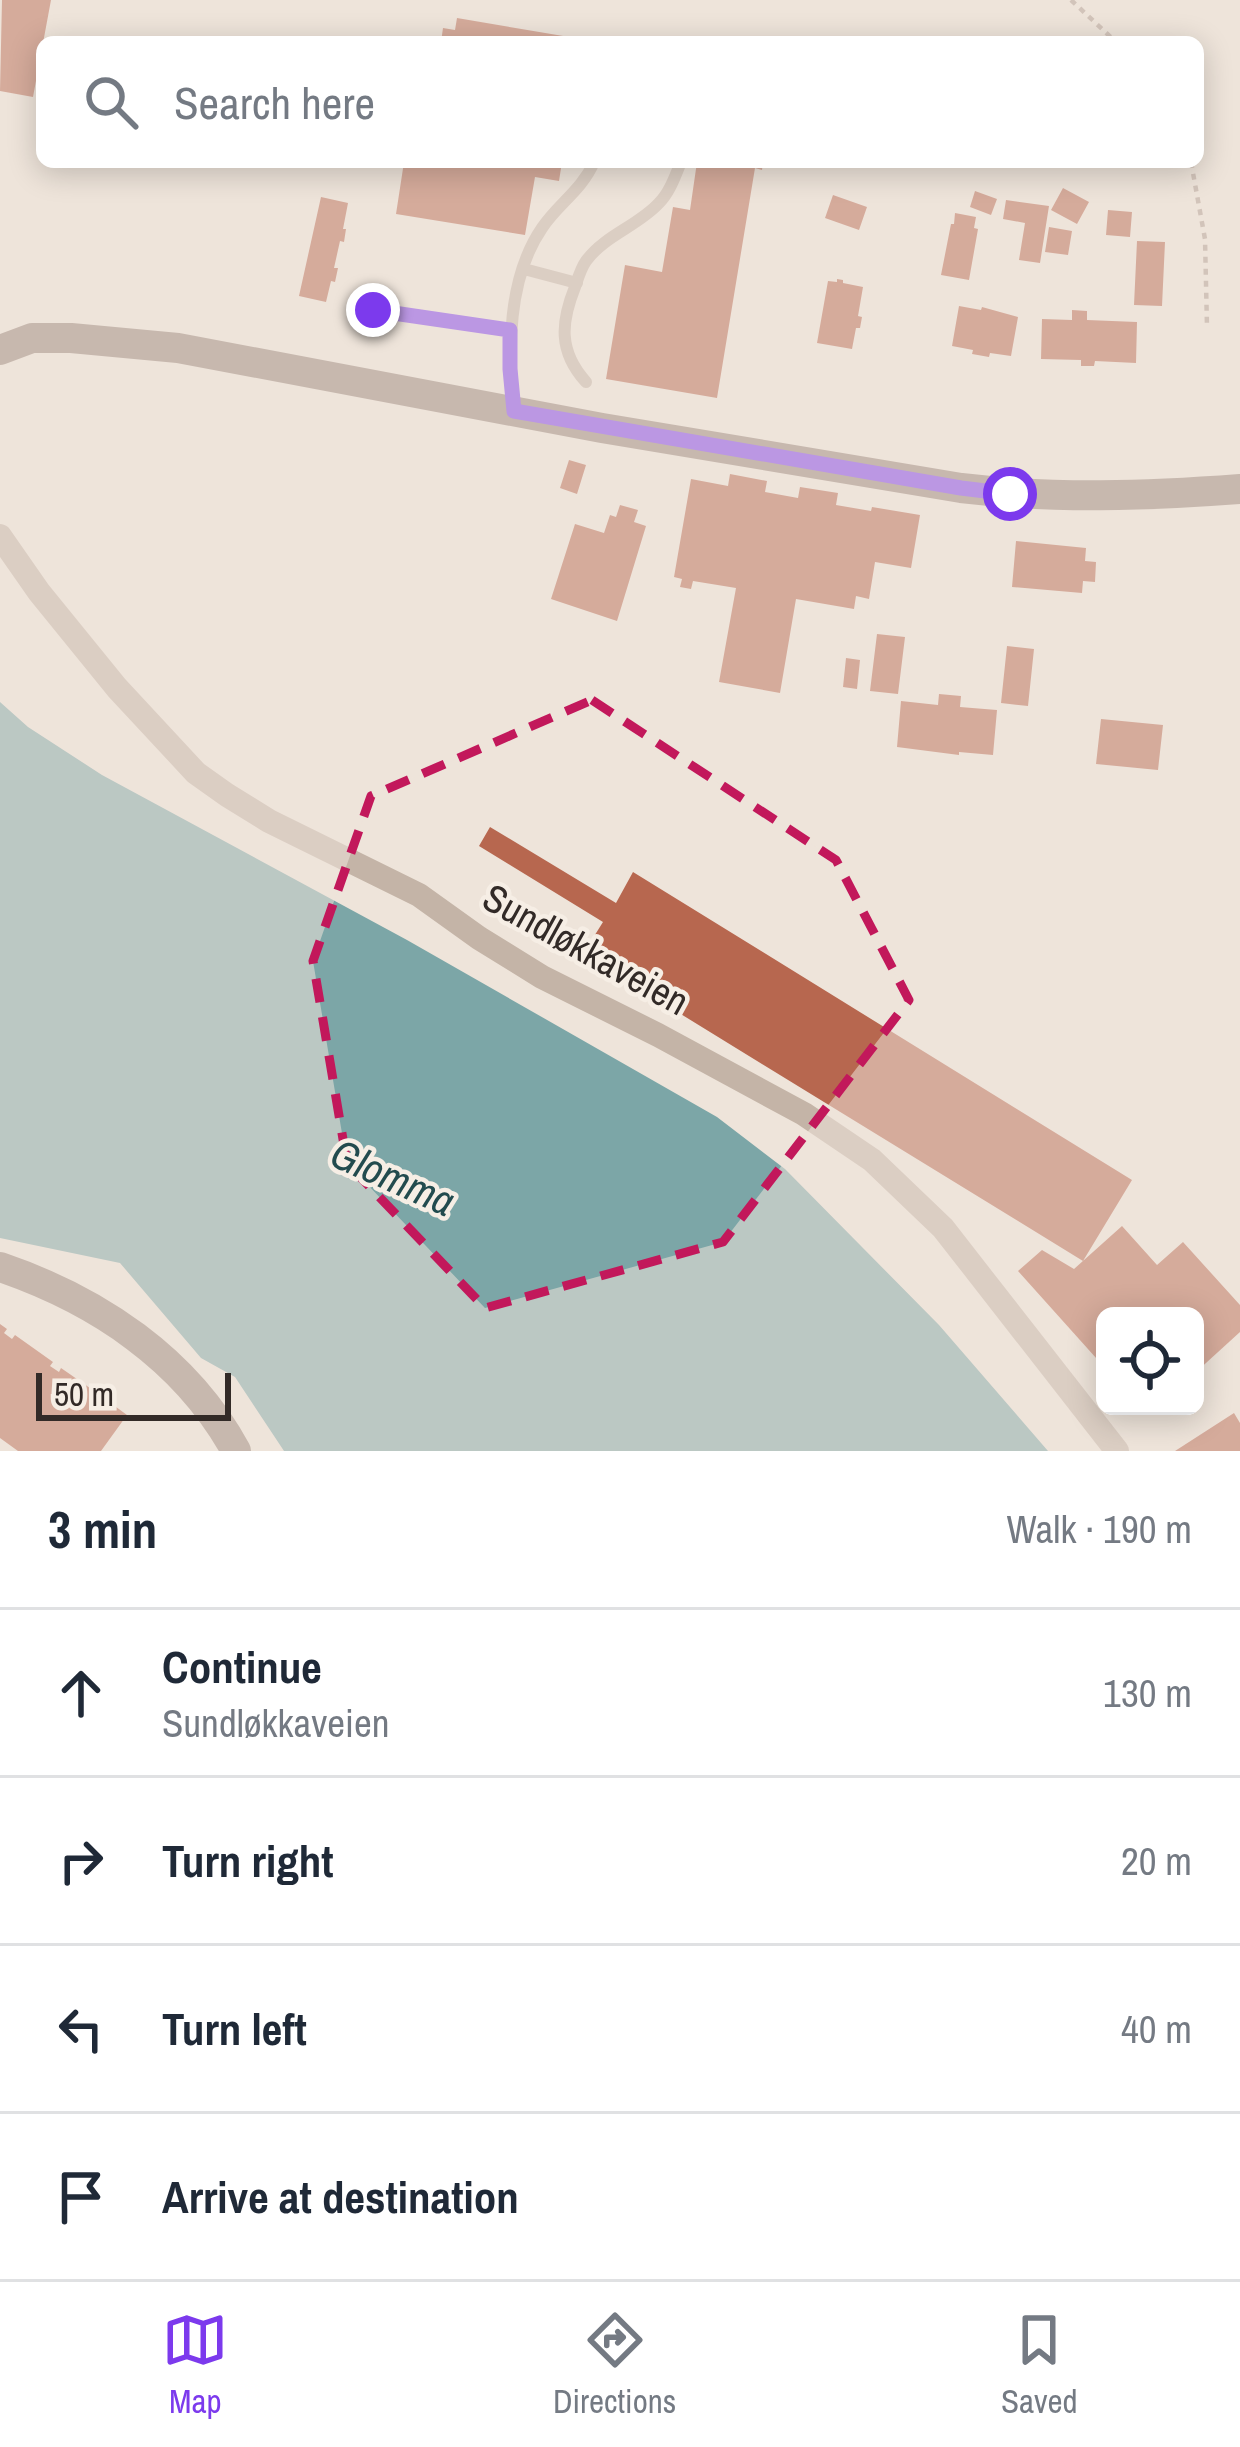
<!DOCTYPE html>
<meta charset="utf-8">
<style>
:root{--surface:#fff;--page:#f2f2f3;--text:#1f2937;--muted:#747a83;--line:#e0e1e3;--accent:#7c3aed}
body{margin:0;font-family:"Archivo Narrow",sans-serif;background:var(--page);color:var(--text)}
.controls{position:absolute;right:36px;bottom:36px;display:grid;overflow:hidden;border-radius:18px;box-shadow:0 6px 30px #0003}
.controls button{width:108px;height:108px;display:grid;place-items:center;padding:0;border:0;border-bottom:3px solid var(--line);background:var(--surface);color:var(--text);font:60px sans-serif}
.scale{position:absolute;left:36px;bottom:30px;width:195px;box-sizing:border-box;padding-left:12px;border:6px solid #322a27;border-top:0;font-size:33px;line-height:42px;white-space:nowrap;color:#322a27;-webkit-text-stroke:9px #f6eee5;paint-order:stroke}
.stop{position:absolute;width:36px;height:36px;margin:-27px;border:9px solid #7c3aed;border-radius:50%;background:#fff}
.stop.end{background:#7c3aed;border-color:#fff;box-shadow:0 3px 12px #0008}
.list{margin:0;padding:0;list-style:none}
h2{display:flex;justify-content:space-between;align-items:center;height:156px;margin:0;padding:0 48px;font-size:51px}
h2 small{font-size:39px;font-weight:400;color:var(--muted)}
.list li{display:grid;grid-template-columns:78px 1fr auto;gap:36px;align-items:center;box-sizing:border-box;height:168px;padding:0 48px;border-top:3px solid var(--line)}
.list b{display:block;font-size:45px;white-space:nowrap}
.list p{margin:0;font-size:39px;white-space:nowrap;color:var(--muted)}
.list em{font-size:39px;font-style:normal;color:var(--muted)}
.icon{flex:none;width:66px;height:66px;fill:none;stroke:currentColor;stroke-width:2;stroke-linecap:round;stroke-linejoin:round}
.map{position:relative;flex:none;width:1240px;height:1451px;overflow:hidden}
.search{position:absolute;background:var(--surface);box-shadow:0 6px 30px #0003;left:36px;right:36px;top:36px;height:132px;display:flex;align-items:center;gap:30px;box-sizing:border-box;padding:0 42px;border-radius:18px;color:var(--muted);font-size:45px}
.sheet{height:828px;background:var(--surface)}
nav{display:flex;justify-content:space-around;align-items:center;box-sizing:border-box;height:168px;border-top:3px solid var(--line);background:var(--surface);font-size:33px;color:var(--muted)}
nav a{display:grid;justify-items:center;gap:6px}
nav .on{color:var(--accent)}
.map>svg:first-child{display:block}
.water{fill:#7ca6a7}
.building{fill:#b7674f}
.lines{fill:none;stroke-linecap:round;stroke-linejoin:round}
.path{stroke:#b09e92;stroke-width:4.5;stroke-dasharray:6 6;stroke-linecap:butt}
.service{stroke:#c4b4a7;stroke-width:12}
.minor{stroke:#c4b4a7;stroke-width:24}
.secondary{stroke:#978479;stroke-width:30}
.route{stroke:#7c3aed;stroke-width:15}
.marked{fill:none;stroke:#c2185b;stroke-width:9;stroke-dasharray:24 15;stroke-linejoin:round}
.labels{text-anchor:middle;stroke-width:9;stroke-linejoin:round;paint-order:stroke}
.street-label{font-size:39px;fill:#322a27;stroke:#f6eee5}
.water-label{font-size:42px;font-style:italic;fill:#224b4e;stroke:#f6eee5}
</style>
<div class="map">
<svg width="1240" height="1451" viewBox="0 0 1240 1451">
<rect width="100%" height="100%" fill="#eee4da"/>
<path class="water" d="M0,702l28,25 74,48 305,165 310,177 68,52 154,156 109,126h-764l-49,-74 -34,-19 -81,-95 -120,-25z"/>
<path class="building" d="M2,0h49l-18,97 -33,-6z
M457,18l130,22 -1,2h-145l2,-14 12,2z
M404,162h158l-3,19 -24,-4 -10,58 -129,-21z
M697,162h66l-1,8 -7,-2 -38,230 -111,-19 19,-114 37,7 11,-65 17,3z
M1063,188l26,14 -12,22 -26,-14z
M975,191l22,8 -6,16 -21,-8z
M833,195l34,12 -8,23 -34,-12z
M321,197l27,6 -5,26h3l-2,13 -4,-1 -6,27h4l-3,14 -4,-1 -5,21 -27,-6z
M1006,200l43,6 -9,57 -21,-3 6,-37 -22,-4z
M1108,210l24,2 -2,25 -24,-2z
M955,213l21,4 -2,11 4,1 -9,51 -28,-5 10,-51h3z
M1049,227l23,4 -4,24 -23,-3z
M1137,241l28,1 -3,64 -28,-1z
M837,279l6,1v3l20,4 -5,29 4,1 -2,11h-4l-4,21 -35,-6 11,-62 9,1z
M959,306l22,4 1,-3 36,10 -7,39 -21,-3 -1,4 -17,-3 1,-4 -21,-4z
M1072,310l15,1v9l50,2 -1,41 -41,-2 -1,5h-13v-6l-40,-1 1,-40 30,1z
M569,460l17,5 -9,29 -17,-6z
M730,474l37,7 -2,11 33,6 2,-11 38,6 -2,12 35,6 1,-4 48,8 -9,53 -36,-6 -6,37 -13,-3 -2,13 -58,-10 -16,94 -61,-11 17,-94 -43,-7 -2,8 -11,-2 2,-8 -8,-2 17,-98 37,7z
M620,505l18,5 -4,12 12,4 -29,95 -66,-22 24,-75 29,9 6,-18 6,2z
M1016,541l70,7 -1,13 11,1 -1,20 -12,-1 -1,12 -70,-6z
M877,634l28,3 -7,57 -28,-3z
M1007,646l27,3 -6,57 -27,-3z
M846,658l14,2 -3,29 -14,-2z
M939,694l22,2 -1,11 37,3 -4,45 -34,-3v3l-62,-8 4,-46 37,4z
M1101,719l62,6 -5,45 -62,-6z
M490,827l126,76 17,-31 499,308 -49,81 -500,-307 20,-32 -124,-76z
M1122,1226l35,39 26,-23 57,63v27l-45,41v-57h-90v52l-87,-97 24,-21 32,19z
M0,1324l7,5 -3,4 8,6 3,-4 38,27 -3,4 9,6 2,-4 39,27 -3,4 8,6 3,-4 19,14 -26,36h-83l-18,-13z
M1234,1413l6,10v28h-65z"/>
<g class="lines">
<path class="path" d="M1071,0l45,42
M1191,162l14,77 2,88"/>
<path class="service" d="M524,269l53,14
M373,310l137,20
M586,382c-28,-31 -25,-60 -11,-95 3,-9 6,-19 11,-26 19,-26 52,-35 73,-58 11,-11 16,-27 22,-41
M514,410c-6,-58 -7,-131 28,-182 16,-24 40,-38 52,-66"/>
<path class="minor" d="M0,536l39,56 78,96 79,85 31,22 42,26 150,74 60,43 63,39 116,58 146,79 68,46 71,68 174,223"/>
<path class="secondary" d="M0,350l32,-12h39l107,10 424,80 359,60c93,11 186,8 279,1
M0,1267c97,33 186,92 236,184"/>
</g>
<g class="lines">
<path class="route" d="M373,310l137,20v39l4,42 447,77 49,6"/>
</g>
<path d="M0 0H1240V1451H0ZM592,700l244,160 73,140 -186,242 -238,66 -138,-145 -34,-202 58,-165z" fill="#eee4da" fill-opacity=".55" fill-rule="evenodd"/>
<path class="marked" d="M592,700l244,160 73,140 -186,242 -238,66 -138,-145 -34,-202 58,-165z"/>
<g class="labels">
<g class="street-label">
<text transform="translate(586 949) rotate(29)" y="14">Sundløkkaveien</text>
</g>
<g class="water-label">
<text transform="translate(393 1177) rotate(24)" y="15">Glomma</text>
</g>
</g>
</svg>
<div class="controls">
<button><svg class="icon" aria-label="locate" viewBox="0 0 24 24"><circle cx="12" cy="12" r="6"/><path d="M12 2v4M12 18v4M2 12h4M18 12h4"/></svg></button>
</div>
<div class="scale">50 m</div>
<div class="stop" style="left:1010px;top:494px"></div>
<div class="stop end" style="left:373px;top:310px"></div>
<div class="search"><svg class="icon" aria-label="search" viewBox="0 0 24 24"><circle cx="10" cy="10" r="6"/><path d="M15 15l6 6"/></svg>Search here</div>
</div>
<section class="sheet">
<h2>3 min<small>Walk · 190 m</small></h2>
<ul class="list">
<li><svg class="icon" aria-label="ahead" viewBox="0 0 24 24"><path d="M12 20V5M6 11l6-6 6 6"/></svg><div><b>Continue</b><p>Sundløkkaveien</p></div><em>130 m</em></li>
<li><svg class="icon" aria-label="right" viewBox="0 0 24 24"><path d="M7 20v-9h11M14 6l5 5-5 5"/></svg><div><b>Turn right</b></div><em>20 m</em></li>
<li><svg class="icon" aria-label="left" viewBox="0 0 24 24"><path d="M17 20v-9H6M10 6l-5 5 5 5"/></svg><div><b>Turn left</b></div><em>40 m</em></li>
<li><svg class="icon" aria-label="arrive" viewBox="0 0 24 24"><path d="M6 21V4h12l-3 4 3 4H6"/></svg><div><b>Arrive at destination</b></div></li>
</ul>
</section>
<nav>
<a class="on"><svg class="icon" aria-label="map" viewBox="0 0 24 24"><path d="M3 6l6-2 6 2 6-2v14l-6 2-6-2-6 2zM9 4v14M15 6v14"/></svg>Map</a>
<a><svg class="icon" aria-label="directions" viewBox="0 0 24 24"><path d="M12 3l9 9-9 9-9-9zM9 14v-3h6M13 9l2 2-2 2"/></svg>Directions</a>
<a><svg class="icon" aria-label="saved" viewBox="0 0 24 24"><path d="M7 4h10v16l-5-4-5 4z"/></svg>Saved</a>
</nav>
